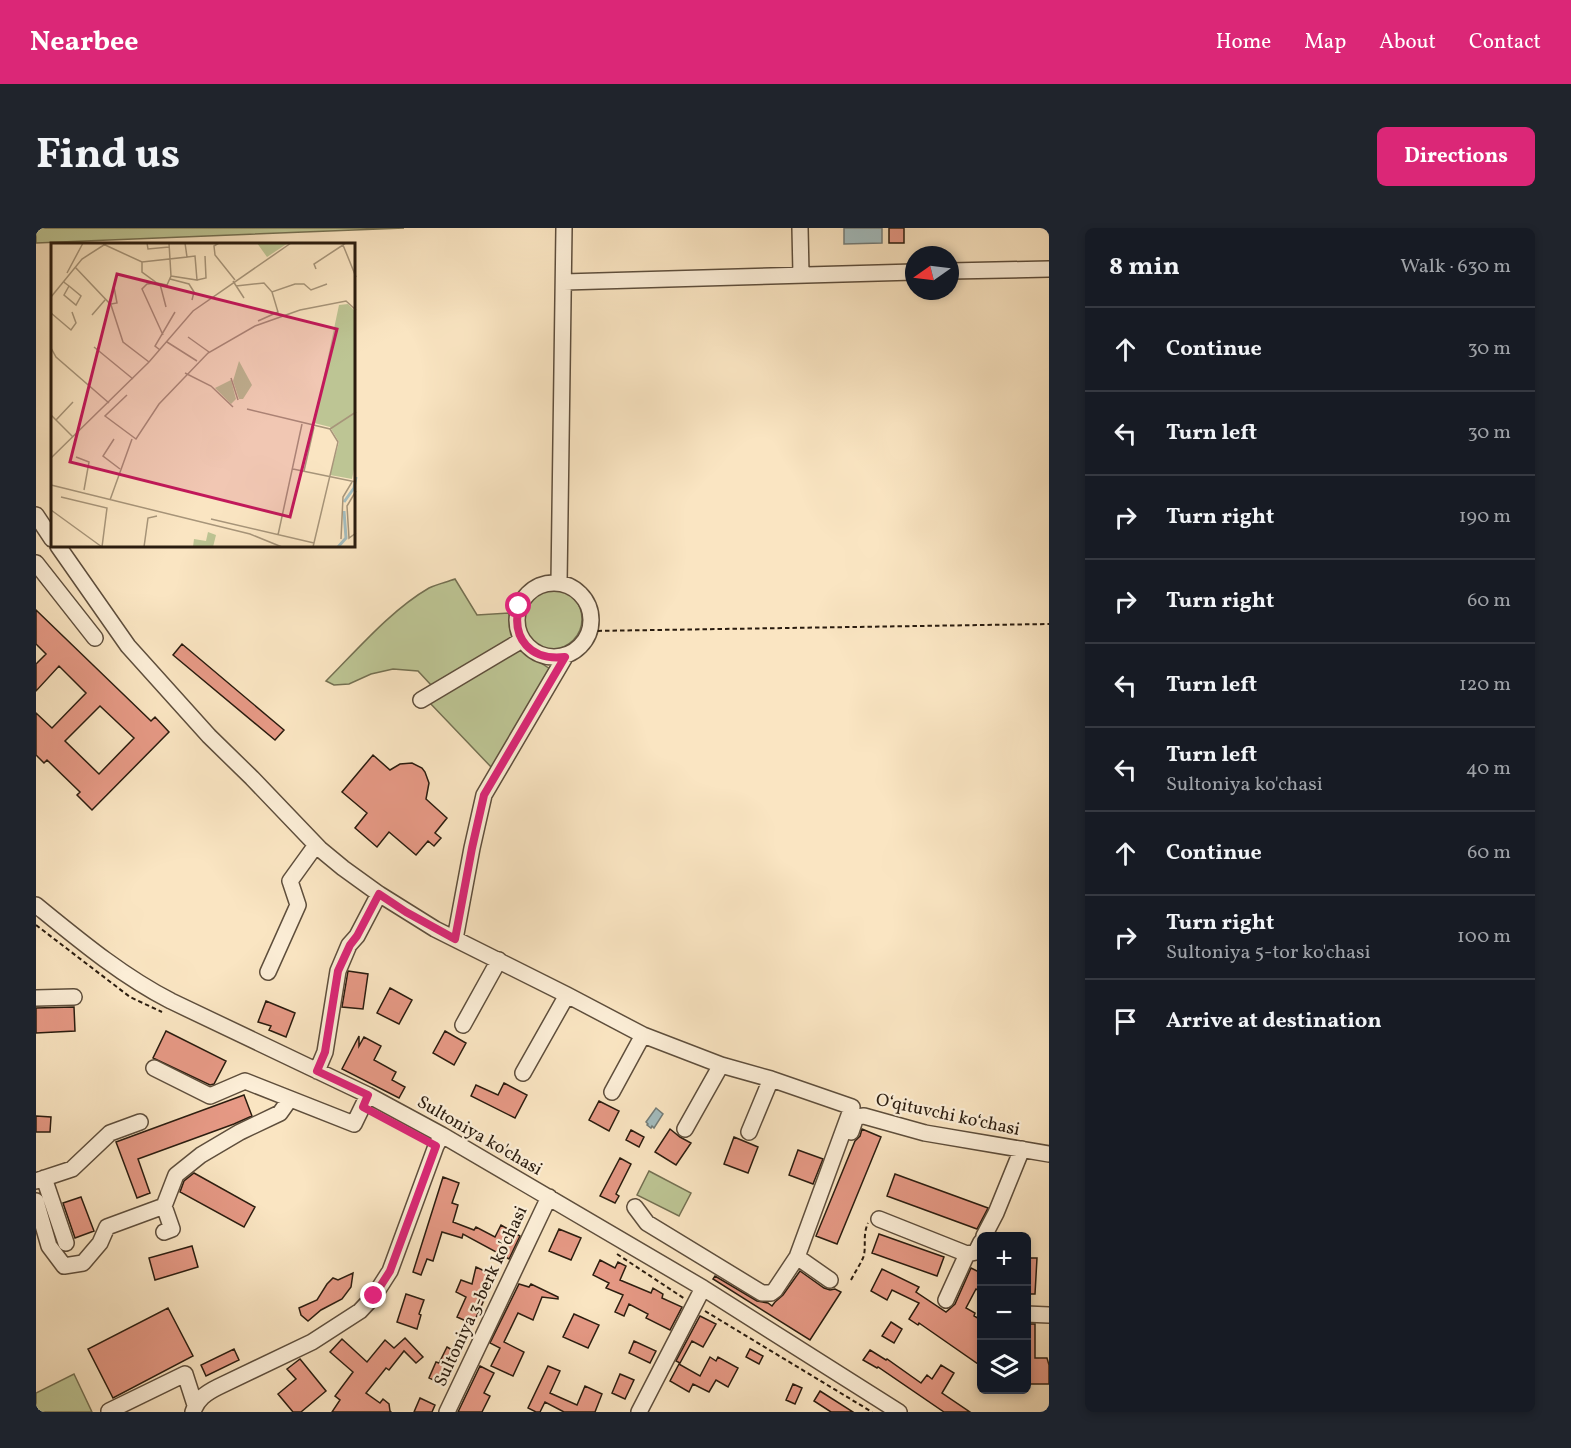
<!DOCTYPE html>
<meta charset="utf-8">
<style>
:root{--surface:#171b24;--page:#20242c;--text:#f1f3f6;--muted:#9ea1a6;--line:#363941;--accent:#db2777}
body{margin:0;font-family:Vollkorn,serif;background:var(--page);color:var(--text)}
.controls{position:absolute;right:18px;bottom:18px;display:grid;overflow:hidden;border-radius:9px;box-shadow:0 3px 9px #0003}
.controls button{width:54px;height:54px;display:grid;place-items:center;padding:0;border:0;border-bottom:2px solid var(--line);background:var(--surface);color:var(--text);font:30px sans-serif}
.compass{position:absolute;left:869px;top:18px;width:54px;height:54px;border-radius:50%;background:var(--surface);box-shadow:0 3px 9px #0003;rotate:256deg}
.stop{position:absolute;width:18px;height:18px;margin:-14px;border:4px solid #db2777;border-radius:50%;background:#fff}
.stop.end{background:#db2777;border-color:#fff;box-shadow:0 2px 6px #0008}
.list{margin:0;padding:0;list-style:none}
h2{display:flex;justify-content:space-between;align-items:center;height:78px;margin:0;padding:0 24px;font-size:26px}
h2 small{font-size:20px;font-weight:400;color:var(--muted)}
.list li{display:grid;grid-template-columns:39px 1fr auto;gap:18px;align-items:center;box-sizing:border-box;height:84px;padding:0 24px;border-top:2px solid var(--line)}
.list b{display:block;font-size:22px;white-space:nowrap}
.list p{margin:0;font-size:20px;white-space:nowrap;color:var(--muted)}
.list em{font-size:20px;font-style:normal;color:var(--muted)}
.icon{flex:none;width:33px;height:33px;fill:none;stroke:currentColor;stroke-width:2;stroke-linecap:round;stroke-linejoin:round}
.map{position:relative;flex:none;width:1013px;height:1184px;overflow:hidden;border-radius:9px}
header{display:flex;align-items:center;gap:36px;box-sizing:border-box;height:84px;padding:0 30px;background:var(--accent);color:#fff}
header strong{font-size:28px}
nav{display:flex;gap:33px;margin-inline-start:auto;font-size:21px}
.intro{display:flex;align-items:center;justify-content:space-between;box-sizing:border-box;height:144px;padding:0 36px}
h1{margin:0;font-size:42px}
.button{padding:15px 27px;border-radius:9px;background:var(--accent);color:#fff;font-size:21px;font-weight:700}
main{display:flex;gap:36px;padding:0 36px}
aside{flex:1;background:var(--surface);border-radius:9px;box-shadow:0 3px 9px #0003}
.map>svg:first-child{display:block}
.green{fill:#bdc594;stroke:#747052;stroke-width:1.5}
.water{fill:#a3bcbe;stroke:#737c78;stroke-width:1.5}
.building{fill:#e69985;stroke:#2a1c0f;stroke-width:1.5;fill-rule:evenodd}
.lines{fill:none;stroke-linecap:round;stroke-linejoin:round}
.minor-casing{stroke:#5e4e3c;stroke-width:18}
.path{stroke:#2a1c0f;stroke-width:2;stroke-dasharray:4.5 3;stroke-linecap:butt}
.minor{stroke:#fceed7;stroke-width:15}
.route{stroke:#db2777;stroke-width:8}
.labels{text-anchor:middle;stroke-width:4.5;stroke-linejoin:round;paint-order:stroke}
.street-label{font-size:18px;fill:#2a1c0f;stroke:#fceed7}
.inset-river{fill:none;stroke:#a3bcbe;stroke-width:3}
.inset-road{fill:none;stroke:#a7957a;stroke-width:1.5}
.view{fill:#c2185b;fill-opacity:0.15;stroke:#c2185b;stroke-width:3}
.inset-edge{fill:none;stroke:#2a1c0f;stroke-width:3}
</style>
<header>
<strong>Nearbee</strong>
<nav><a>Home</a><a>Map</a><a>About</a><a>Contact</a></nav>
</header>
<div class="intro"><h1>Find us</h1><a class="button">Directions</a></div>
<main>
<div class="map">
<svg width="1013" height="1184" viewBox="0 0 1013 1184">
<rect width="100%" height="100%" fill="#fae5c2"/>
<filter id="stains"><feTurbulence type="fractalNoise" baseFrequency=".00333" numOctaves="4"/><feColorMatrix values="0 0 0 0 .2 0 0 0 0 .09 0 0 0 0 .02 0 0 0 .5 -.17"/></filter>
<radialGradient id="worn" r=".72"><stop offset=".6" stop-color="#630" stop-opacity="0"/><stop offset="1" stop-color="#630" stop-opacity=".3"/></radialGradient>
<path class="green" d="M0,0h368l-368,15z
M419,351l22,36 32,-2 6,23 -83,50 -14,-15 -25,-2 -22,5 -22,10 -15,1 -8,-4c31,-31 65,-71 103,-93 8,-4 18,-6 26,-9z
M486 391a30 30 0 1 1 60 0a30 30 0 1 1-60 0Z
M484,421l30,20 -57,100 -65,-68z
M613,943l42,22 -12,23 -42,-21z
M38,1146l18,38h-56v-19z"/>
<path class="water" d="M808,0h38v15l-38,1z
M620,880l7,6 -9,14 -2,-2 -1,2 -4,-3 1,-1 -2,-2z"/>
<path class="building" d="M853,0h15v15h-15z
M0,382l115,111 4,-4 14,15 -77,78 -15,-15 3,-3 -33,-32 -3,3 -8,-8v-42l16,15 34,-35 -27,-27 -23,25v-27l10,-10 -10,-10zM64,478l34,32 -35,36 -34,-33z
M146,416l102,86 -9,10 -102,-85z
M337,527l17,15 10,-6 12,-1 10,5 3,4 4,11 -3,16 21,19 -12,15 6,5 -7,8 -6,-5 -12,14 -27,-23 -12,15 -22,-19 12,-15 -25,-21z
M312,743l20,3 -5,35 -21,-2z
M354,760l22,12 -13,24 -22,-11z
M230,773l29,12 -9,24 -17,-7 2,-4 -13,-4z
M38,779l1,24 -39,2v-25z
M130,803l60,30 -12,23 -4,1 -57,-27z
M409,803l21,12 -12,22 -21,-12z
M323,808v10l5,-9 17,9 -7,14 22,12 -4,8 13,7 -6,11 -57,-29z
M468,855l23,12 -12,23 -44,-22 5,-11 22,10z
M208,867l8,21 -18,8 -96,35 12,34 -13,5 -21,-56z
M563,873l20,10 -10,20 -20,-11z
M0,888l15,1 -1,15h-14z
M634,901l10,8 11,6 -15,22 -21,-13z
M826,901l19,8 -44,107 -21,-8 39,-95 5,-5z
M595,902l13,7 -5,10 -13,-7z
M698,909l24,10 -10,26 -24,-9z
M762,922l25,9 -10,25 -24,-9z
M584,930l11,6 -15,30 3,2 -4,7 -15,-7z
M158,945l61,34 -11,20 -64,-35 4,-11z
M859,946l93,34 -11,21 -90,-33z
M407,949l16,6 -7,20 6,2 -5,17 21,8 2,-3 19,10 6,-12 19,11 -11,23 -46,-25 -1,4 -20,-6 -9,29 -6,-2 -6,16 -8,-3z
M45,969l13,34 -19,7 -12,-35z
M523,1001l22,9 -10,22 -22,-9z
M843,1006l65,23 -7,19 -65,-23z
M156,1018l6,21 -43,13 -6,-22z
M990,1030h11l-2,36h-9z
M564,1032l15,8 3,-6 8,4 -6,14 31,13 2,-5 10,6 -1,4 20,9 -12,23 -24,-12 2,-4 -19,-10 -5,12 -9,-4 8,-17 -17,-7 3,-5 -16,-8z
M440,1039l19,9 -22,48 -16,-7 9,-20 -10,-5 5,-12 11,4z
M935,1040l10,5v19l-5,-3 -10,19 9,5 -1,3 7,4v46l-62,-43 -1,2 -9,-6 10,-16 -27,-13 -5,10 -16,-9 11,-22 37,18 -3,5 30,20 9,-8z
M764,1043l24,17 6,2 5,-1 6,3 -31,48 -97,-61 2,-3 42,25 11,2 4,3 3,-4 8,-7z
M317,1045l-2,14 -9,12 -21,11 -13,11 -7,-6 -2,-7 18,-8 10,-16 6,-6 5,2z
M483,1056l10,3 2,-3 27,13v2l-16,-2 -9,23 -15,-7 -14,29 20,10 -11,24 -22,-10 9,-18 -10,-5z
M370,1066l18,6 -5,14 2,1 -4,14 -20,-7z
M132,1080l25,48 -80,42 -25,-49z
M538,1086l25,11 -11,23 -25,-11z
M664,1088l16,8 -13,23 -11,-6 -12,22 -4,-2z
M855,1094l11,7 -8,14 -12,-7z
M990,1096h9v34h12l2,7v19h-23z
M369,1110l18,19 -7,6 -12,-12 -15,19 -3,-2 -20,25 14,10 3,-4 6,5 1,7 1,1h-59l8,-12 -5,-4 18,-24 -23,-20 12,-13 25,23 18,-22 9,8z
M598,1113l22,10 -6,12 -21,-10z
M411,1119l12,7 -15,31 -15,-7 7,-16 3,1z
M198,1121l5,11 -33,16 -5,-11z
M714,1121l13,7 -4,8 -13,-7z
M834,1122l16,10 1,-1 34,24 6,-8 5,4 9,-14 13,8 -12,20 28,19h-26l-66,-45 -1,1 -14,-8z
M674,1129l6,4 2,-4 20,11 -10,19 -12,-7 -7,12 -16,-8 -4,8 -19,-11 9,-17 21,12z
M264,1131l26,32 -25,21h-8l-15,-18 18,-15 -9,-10z
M444,1138l14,7 -10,20 6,3 -8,16h-24z
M512,1138l12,5 -10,22 27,12 8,-19 17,8 -7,18h-31l-19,-10 -5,10h-4l-8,-4z
M584,1146l14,6 -9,19 -13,-6z
M757,1156l9,4 -7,16 -9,-4z
M784,1163l33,21h-22l-17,-11z
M384,1170l15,7 -3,7h-18z"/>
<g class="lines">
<g class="minor-casing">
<path id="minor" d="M764,0l1,46
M914,43l99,-2
M528,54l350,-10
M0,287l16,24
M22,318l70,100 81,90 43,42 68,71 23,19 36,26 56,35 132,66 76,40 78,30 50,14 81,28 -55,150 -22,33 -4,3h-9l-115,-70 -12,-16
M0,335l59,75
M481 392a37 37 0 1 1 74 0a37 37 0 1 1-74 0Z
M523,355l5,-355
M385,472l101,-60
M0,677c43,35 86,71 135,96l197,94 74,40 261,153 196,124
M419,711l17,-91 12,-53 81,-138
M232,744l30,-67 -8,-24 26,-36
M0,770l38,-1
M427,797l36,-65
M118,840l56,28 35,-15 109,43 14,-29
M281,843l8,-19 13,-81 11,-26 8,-9 22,-42
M487,845l44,-78
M576,864l31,-57
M649,901l36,-64
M713,904l22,-53
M815,904l5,-15 8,-1 61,17 124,21
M8,950l22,65
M0,953l36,-12 38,-36 30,-11
M0,973l13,45 15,20 19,-3 17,-20 7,-16 57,-21 12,-31 25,-20 39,-23 40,-19 10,-14
M843,991l88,35 9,-2 5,-10
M128,1004l8,-3 -8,-23
M948,1008l12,-23 26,-64
M761,1029l33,23
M910,1072l21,-46
M990,1086l23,1
M73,1183l76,-37 10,31
M157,1184c4,-13 13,-19 25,-25l94,-45 48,-31 14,-15 16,-25 46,-125 6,-11
M411,1184l102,-215
M603,1184l64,-124"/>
</g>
<path class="path" d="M554,403l459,-7
M0,697l94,72 32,15
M581,1026l68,45
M815,1052c4,-8 9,-15 12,-22 4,-10 -1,-22 5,-35
M669,1083l167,101"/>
<use href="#minor" class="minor"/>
</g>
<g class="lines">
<path class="route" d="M338,1068l16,-25 46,-125 -73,-39 5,-12 -51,-24 8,-19 13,-81 12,-26 7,-9 22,-42 27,18 49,27 17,-91 12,-53 81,-138c-34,4 -54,-18 -46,-51"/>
</g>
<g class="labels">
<g class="street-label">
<text transform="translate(912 886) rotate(12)" y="6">Oʻqituvchi koʻchasi</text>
<text transform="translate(444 907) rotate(30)" y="6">Sultoniya ko'chasi</text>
<text transform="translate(444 1068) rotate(-65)" y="6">Sultoniya 3-berk ko'chasi</text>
</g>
</g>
<g transform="translate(15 15)">
<rect width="304" height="304" fill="#fae5c2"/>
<path d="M206,0h31l-21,14zM297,61l8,8v147l-4,20 -22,-4 9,-33 -9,-15 -16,-4 25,-118zM188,118l13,24 -9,14h-4l-6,-18zM180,137l5,19 -5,5 -16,-16zM157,289l8,3 -3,12h-20l1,-8 12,2z" fill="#bdc594"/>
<path class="inset-river" d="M293,259l10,-14 2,-11M287,304l8,-9 -2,-27"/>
<path class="inset-road" d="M96,0l1,6 21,-2M168,0l-5,3 1,9 20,25M295,0l-3,2 13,32M52,1l39,18 45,-5 -2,-14M91,19v10l15,11 10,2 4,-9 -2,-33M24,24l36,38 12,37 26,20M265,26l-2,-5 29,-19M16,30l16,-30M120,33l26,4 -2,-24 -8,1M119,36l19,5 5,8 -2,8M146,37l9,-2 -1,-22M182,38l11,17M13,39l1,1 4,3 12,10 -5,9 -12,-10 5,-9M106,40l-10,1 -5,5 21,46M109,41l6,23M185,43l28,-3 8,9 23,-8h9l7,6 16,-6M0,54l31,-38 25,-16M60,61l6,-1 -3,-16M0,70l20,17 5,-7 -4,-11M41,72l13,-15M207,78l20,-9 -6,-20M137,94l21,15M116,99l30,19M43,104l39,32M0,105l5,9 53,46M109,107l-5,-4 20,-34M134,130l26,13 22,21M180,135l7,22M76,152l-22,21 31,23 23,-35 49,-51 47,-27 45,-16 46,-9 10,9M196,166l83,20 8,13 -25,105M0,172l22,22M5,177l17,-18M279,186l26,-17M63,196l-11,17 17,13M25,214l13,5 -5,28M0,215l98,-96 44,-51 98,-68M242,226l63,13M253,228l10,-44M0,242l199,49 32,13M305,248l-9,15 2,32 7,-5M10,254l46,11 -5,39M59,257l22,-61M0,267l51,37M160,276l103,24M227,292l24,-111M290,296l2,-42 9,-15M93,304l4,-29 9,-2"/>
<path class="view" d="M66,31l220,55 -47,188 -220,-55z"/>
<rect width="304" height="304" class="inset-edge"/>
</g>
<rect width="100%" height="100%" filter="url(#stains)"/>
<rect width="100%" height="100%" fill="url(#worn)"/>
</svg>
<div class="controls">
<button>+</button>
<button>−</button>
<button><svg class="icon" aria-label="layers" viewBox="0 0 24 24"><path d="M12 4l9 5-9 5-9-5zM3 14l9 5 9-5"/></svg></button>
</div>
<svg class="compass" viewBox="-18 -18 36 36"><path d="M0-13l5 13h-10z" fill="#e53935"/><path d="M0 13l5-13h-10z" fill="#9ea1a6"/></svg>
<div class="stop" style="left:483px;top:378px"></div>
<div class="stop end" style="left:338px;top:1068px"></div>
</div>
<aside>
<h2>8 min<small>Walk · 630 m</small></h2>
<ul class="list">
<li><svg class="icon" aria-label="ahead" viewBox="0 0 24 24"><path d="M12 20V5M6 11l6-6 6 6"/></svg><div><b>Continue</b></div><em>30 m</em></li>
<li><svg class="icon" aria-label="left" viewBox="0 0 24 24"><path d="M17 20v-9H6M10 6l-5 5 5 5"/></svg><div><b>Turn left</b></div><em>30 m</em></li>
<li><svg class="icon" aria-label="right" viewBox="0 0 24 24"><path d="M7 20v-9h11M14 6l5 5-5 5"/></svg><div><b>Turn right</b></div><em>190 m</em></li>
<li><svg class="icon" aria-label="right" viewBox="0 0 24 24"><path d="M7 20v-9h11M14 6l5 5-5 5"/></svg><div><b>Turn right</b></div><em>60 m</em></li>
<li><svg class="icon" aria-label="left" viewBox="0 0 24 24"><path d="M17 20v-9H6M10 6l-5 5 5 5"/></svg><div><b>Turn left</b></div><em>120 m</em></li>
<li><svg class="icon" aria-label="left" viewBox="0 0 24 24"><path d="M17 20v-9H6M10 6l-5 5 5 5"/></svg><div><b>Turn left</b><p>Sultoniya ko'chasi</p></div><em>40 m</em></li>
<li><svg class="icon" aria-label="ahead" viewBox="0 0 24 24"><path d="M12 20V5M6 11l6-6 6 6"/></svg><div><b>Continue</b></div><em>60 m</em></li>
<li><svg class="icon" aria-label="right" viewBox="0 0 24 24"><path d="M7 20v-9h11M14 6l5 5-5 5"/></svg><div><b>Turn right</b><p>Sultoniya 5-tor ko'chasi</p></div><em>100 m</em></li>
<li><svg class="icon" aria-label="arrive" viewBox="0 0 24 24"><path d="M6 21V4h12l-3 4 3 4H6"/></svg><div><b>Arrive at destination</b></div></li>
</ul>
</aside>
</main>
